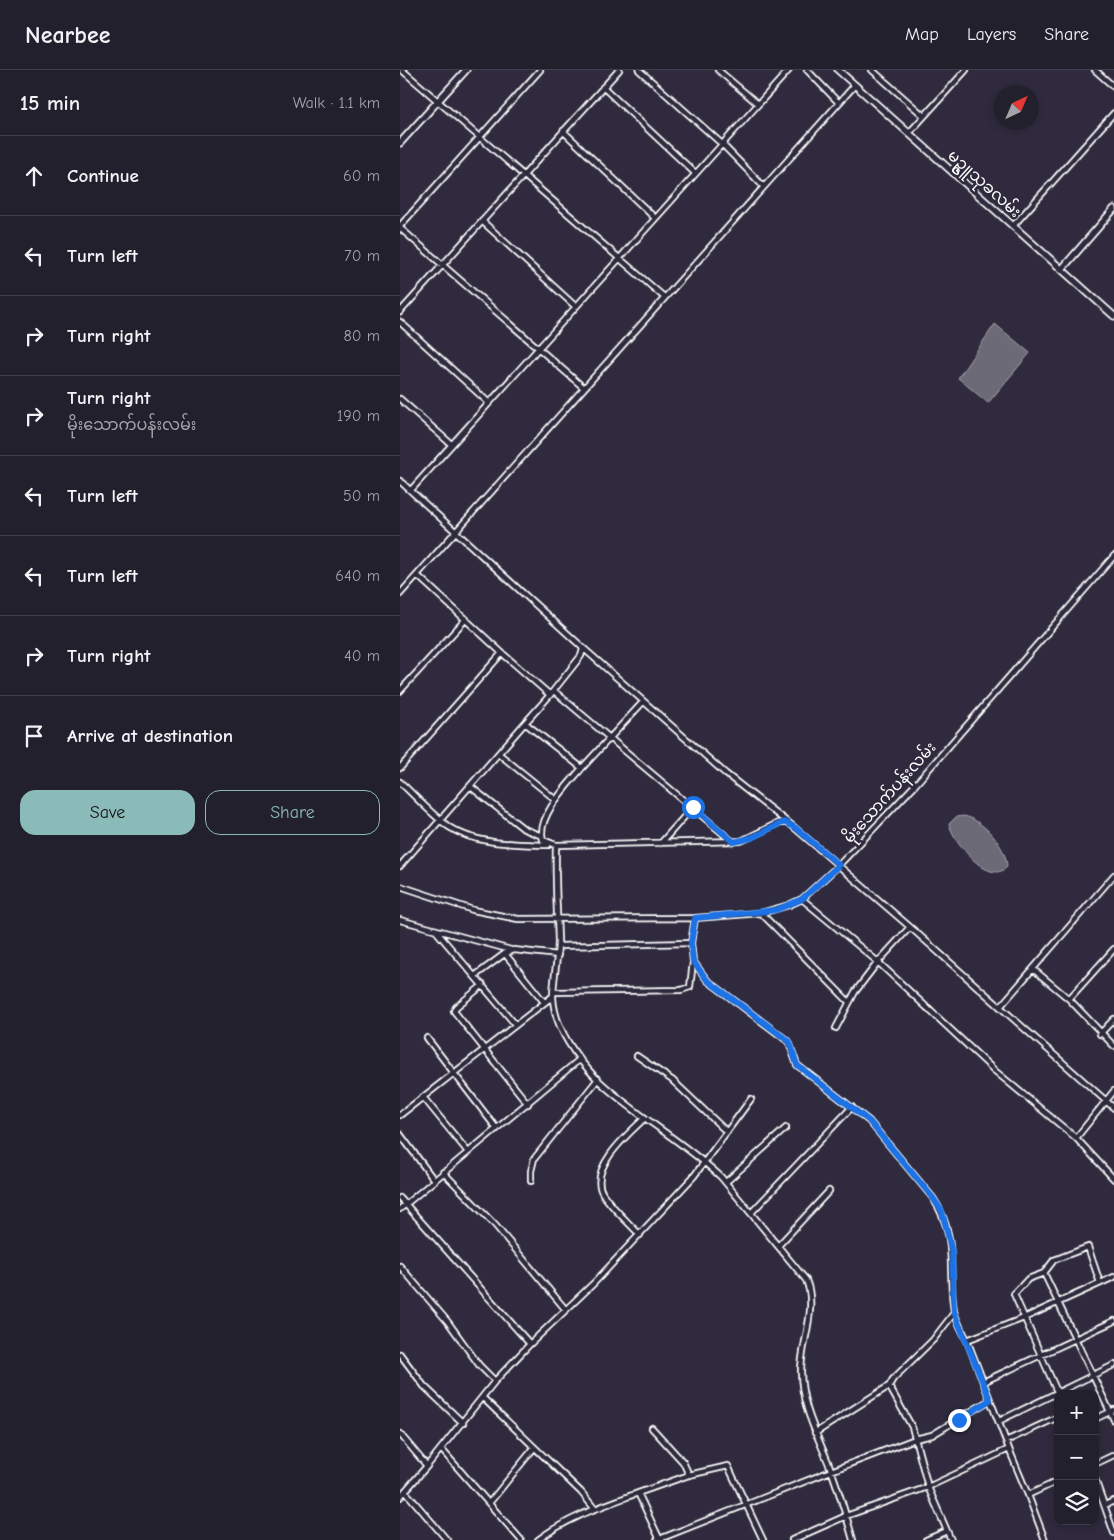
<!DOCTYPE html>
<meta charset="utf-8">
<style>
:root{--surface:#23202e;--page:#2b2836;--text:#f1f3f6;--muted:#a3a3aa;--line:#403e4a;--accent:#8bbbb9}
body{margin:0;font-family:"Comic Neue","Noto Sans Myanmar",sans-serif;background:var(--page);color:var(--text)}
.controls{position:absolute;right:15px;bottom:15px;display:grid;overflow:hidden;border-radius:10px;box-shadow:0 2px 8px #0003}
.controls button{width:45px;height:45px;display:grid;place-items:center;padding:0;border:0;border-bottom:1px solid var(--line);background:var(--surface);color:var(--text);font:25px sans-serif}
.compass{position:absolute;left:594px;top:15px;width:45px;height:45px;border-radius:50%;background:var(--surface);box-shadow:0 2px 8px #0003;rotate:44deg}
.stop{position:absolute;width:15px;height:15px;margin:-11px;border:4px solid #1a73e8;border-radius:50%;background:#fff}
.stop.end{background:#1a73e8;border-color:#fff;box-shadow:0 1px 5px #0008}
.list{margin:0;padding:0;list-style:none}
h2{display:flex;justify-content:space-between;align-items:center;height:65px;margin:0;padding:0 20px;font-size:21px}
h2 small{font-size:16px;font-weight:400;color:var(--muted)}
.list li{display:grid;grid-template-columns:32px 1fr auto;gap:15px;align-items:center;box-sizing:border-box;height:80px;padding:0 20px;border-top:1px solid var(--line)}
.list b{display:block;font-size:19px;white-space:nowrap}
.list p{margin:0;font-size:16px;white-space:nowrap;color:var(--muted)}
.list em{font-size:16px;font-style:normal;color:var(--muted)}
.actions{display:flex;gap:10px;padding:15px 20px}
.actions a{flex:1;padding:11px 0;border:1px solid var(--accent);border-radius:15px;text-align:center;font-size:18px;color:var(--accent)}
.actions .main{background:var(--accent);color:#111}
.icon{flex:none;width:28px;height:28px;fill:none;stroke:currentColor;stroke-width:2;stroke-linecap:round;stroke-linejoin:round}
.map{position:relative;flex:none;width:714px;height:1470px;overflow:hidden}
header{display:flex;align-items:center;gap:30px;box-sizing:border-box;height:70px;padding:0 25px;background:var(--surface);border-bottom:1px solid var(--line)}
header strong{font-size:24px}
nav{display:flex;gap:28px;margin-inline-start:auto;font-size:18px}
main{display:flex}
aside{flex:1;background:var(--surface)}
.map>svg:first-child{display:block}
.water{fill:#6d6a77;stroke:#a7a6ad}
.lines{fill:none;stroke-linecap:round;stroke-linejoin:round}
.minor-casing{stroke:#fff;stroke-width:8}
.tertiary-casing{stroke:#fff;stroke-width:9}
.minor{stroke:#2f2a3d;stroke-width:4.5}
.tertiary{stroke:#2f2a3d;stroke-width:5.5}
.route{stroke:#1a73e8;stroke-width:6}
.labels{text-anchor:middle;stroke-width:5;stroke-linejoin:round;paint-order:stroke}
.street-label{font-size:16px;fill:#fff;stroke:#2f2a3d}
</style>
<header>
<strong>Nearbee</strong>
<nav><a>Map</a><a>Layers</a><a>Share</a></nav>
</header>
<main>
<aside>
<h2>15 min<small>Walk · 1.1 km</small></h2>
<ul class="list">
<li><svg class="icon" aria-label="ahead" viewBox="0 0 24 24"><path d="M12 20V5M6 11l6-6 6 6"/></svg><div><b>Continue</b></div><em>60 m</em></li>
<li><svg class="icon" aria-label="left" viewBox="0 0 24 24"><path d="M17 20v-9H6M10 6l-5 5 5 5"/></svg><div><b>Turn left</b></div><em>70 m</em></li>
<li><svg class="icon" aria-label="right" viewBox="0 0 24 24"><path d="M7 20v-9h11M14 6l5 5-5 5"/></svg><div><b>Turn right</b></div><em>80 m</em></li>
<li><svg class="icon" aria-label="right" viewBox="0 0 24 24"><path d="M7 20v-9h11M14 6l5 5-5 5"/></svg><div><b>Turn right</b><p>မိုးသောက်ပန်းလမ်း</p></div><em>190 m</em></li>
<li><svg class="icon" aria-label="left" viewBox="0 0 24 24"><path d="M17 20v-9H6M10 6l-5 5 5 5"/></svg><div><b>Turn left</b></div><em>50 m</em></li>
<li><svg class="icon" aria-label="left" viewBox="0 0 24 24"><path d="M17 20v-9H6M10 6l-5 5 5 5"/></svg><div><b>Turn left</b></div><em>640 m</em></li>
<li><svg class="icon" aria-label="right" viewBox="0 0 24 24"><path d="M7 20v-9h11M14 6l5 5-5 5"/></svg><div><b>Turn right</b></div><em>40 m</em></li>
<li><svg class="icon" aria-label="arrive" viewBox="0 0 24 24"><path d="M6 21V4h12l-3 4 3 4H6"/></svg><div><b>Arrive at destination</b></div></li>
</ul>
<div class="actions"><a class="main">Save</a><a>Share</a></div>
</aside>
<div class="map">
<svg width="714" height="1470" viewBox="0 0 714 1470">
<rect width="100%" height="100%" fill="#2f2a3d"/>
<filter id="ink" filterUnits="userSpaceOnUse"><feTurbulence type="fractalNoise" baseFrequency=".02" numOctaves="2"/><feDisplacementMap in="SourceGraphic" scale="10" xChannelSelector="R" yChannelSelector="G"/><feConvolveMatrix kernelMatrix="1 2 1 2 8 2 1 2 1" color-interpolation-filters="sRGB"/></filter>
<g filter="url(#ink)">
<path class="water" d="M595,254l35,29 -42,50 -30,-25z
M564,746c19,4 43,31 43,51 -18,20 -54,-26 -58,-43l7,-7z"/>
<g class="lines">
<g class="minor-casing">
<path id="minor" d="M2,0l262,227
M239,0l83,74 42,43
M318,0l40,34
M407,0l32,33
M472,0l52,46
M695,0l19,17
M203,17l92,86
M163,61l92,87
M509,63l57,-63
M82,151l93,85
M0,156l140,-156
M613,156l101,-113
M0,158l183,159
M0,242l219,-242
M0,252l88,80
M0,329l51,45
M0,411l181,165 2,3 -2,7 -31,39
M11,420l378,-420
M0,524l455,-509
M182,577l144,127 61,48
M102,583l48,42 -25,28 57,45c-14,17 -46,49 -39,72l13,5
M0,621l66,-72
M154,621l179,151
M99,684l57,46
M0,698l102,-115 -85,-78
M182,698l61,-66
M0,712c16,15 31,32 49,45 27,18 68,17 99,18
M71,717l53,42 18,7
M261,773l32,-36
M0,796l125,-143
M0,816l73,24 45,9 177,-1 66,-5 28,-8 13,-6 37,-34 76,-80 199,-229
M402,829l76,63 -23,30 -19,36
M361,843l88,89
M295,848l-4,25 2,18 14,19 82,62 8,23 72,56 64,77c26,40 14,71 21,113 2,10 9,20 13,29
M0,850l111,30
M510,857l-32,35 117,109 81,67 38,41
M36,861l79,93
M158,876l133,-3
M633,899l36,30 45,47
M76,905l31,-23
M83,915l-27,22 -2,4 74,93
M154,922l127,-2 9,-3 3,-25
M669,929l45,-50
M144,932l-38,-47 2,-3 6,-2 44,5
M600,937l114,-132
M700,964l14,-15
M27,968l70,91
M237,986l35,24 55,52
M23,1027l45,55
M0,1045l153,-119
M0,1064l34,46
M676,1068l38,-47
M43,1102l52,53 71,85
M131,1111v-10l3,-12 64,-80
M326,1112l60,-54
M0,1128l130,146 64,-61 100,-107 57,-77
M0,1139l180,-150
M351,1143l101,-106
M240,1165c-12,-13 -27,-26 -37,-41 -16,-25 26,-61 42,-76
M378,1176l51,-55
M0,1196l48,56 31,43 16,16
M644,1203l70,147
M554,1243l-21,27 -40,39 -4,7 23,41 16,60 81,-38 19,46
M0,1284l24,32 39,37
M583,1312l131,-61
M658,1324l-44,-100 14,-15 16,-6 10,-13 34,-13 12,36
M83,1328l98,94 13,16
M695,1349l19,-9
M599,1351l115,-56
M252,1358l31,34 6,13
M415,1363l74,-47
M0,1364l27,32 -27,31
M606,1371l52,-24
M609,1379l-42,-109 57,-22 90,-41
M42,1380l79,90
M695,1394l19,-9
M27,1396l68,-85 35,-37
M695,1409l19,54
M5,1421l42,49
M238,1423l51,-18 39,-9 35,74
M90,1432l44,-54
M705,1435l9,-4
M138,1470c30,-23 65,-34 100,-47l22,47
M257,1470l174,-69 84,-32 17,-4 58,-35
M392,1470l54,-24 82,-29 23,53
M453,1470c-7,-25 -14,-49 -23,-73 -12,-31 -29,-61 -29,-96 0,-28 17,-63 5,-91l-85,-103c-38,-36 -85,-61 -123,-97 -20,-20 -44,-52 -45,-83 0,-18 5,-37 5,-56 -1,-32 -3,-64 -2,-96l185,-4 37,-18h11l121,104 204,181
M526,1470l21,-9
M645,1470l-17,-45 30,-14"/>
</g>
<g class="tertiary-casing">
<path id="tertiary" d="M438,0l276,246
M0,73l66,-73
M662,199l52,-60"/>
</g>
<use href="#minor" class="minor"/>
<use href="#tertiary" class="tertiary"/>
</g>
</g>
<g class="lines" filter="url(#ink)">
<path class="route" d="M293,737l41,35 17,-4 33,-16 12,6 43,37 -37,34 -26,11 -81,8 -4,25 2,18 14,19 83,62 7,23 72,56 64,77 9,13 10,41 2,60 36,88 -31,20"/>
</g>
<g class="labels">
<g class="street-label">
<text transform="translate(585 113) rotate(42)" y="6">မဥ္ဇူသုခလမ်း</text>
<text transform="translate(489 722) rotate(-48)" y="6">မိုးသောက်ပန်းလမ်း</text>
</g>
</g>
</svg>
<div class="controls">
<button>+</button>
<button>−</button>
<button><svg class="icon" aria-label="layers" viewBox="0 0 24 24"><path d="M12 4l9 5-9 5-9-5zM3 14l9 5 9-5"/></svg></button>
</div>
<svg class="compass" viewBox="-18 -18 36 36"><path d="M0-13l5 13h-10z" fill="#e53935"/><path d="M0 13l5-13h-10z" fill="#a3a3aa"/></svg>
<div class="stop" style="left:293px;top:737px"></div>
<div class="stop end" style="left:559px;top:1350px"></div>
</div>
</main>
